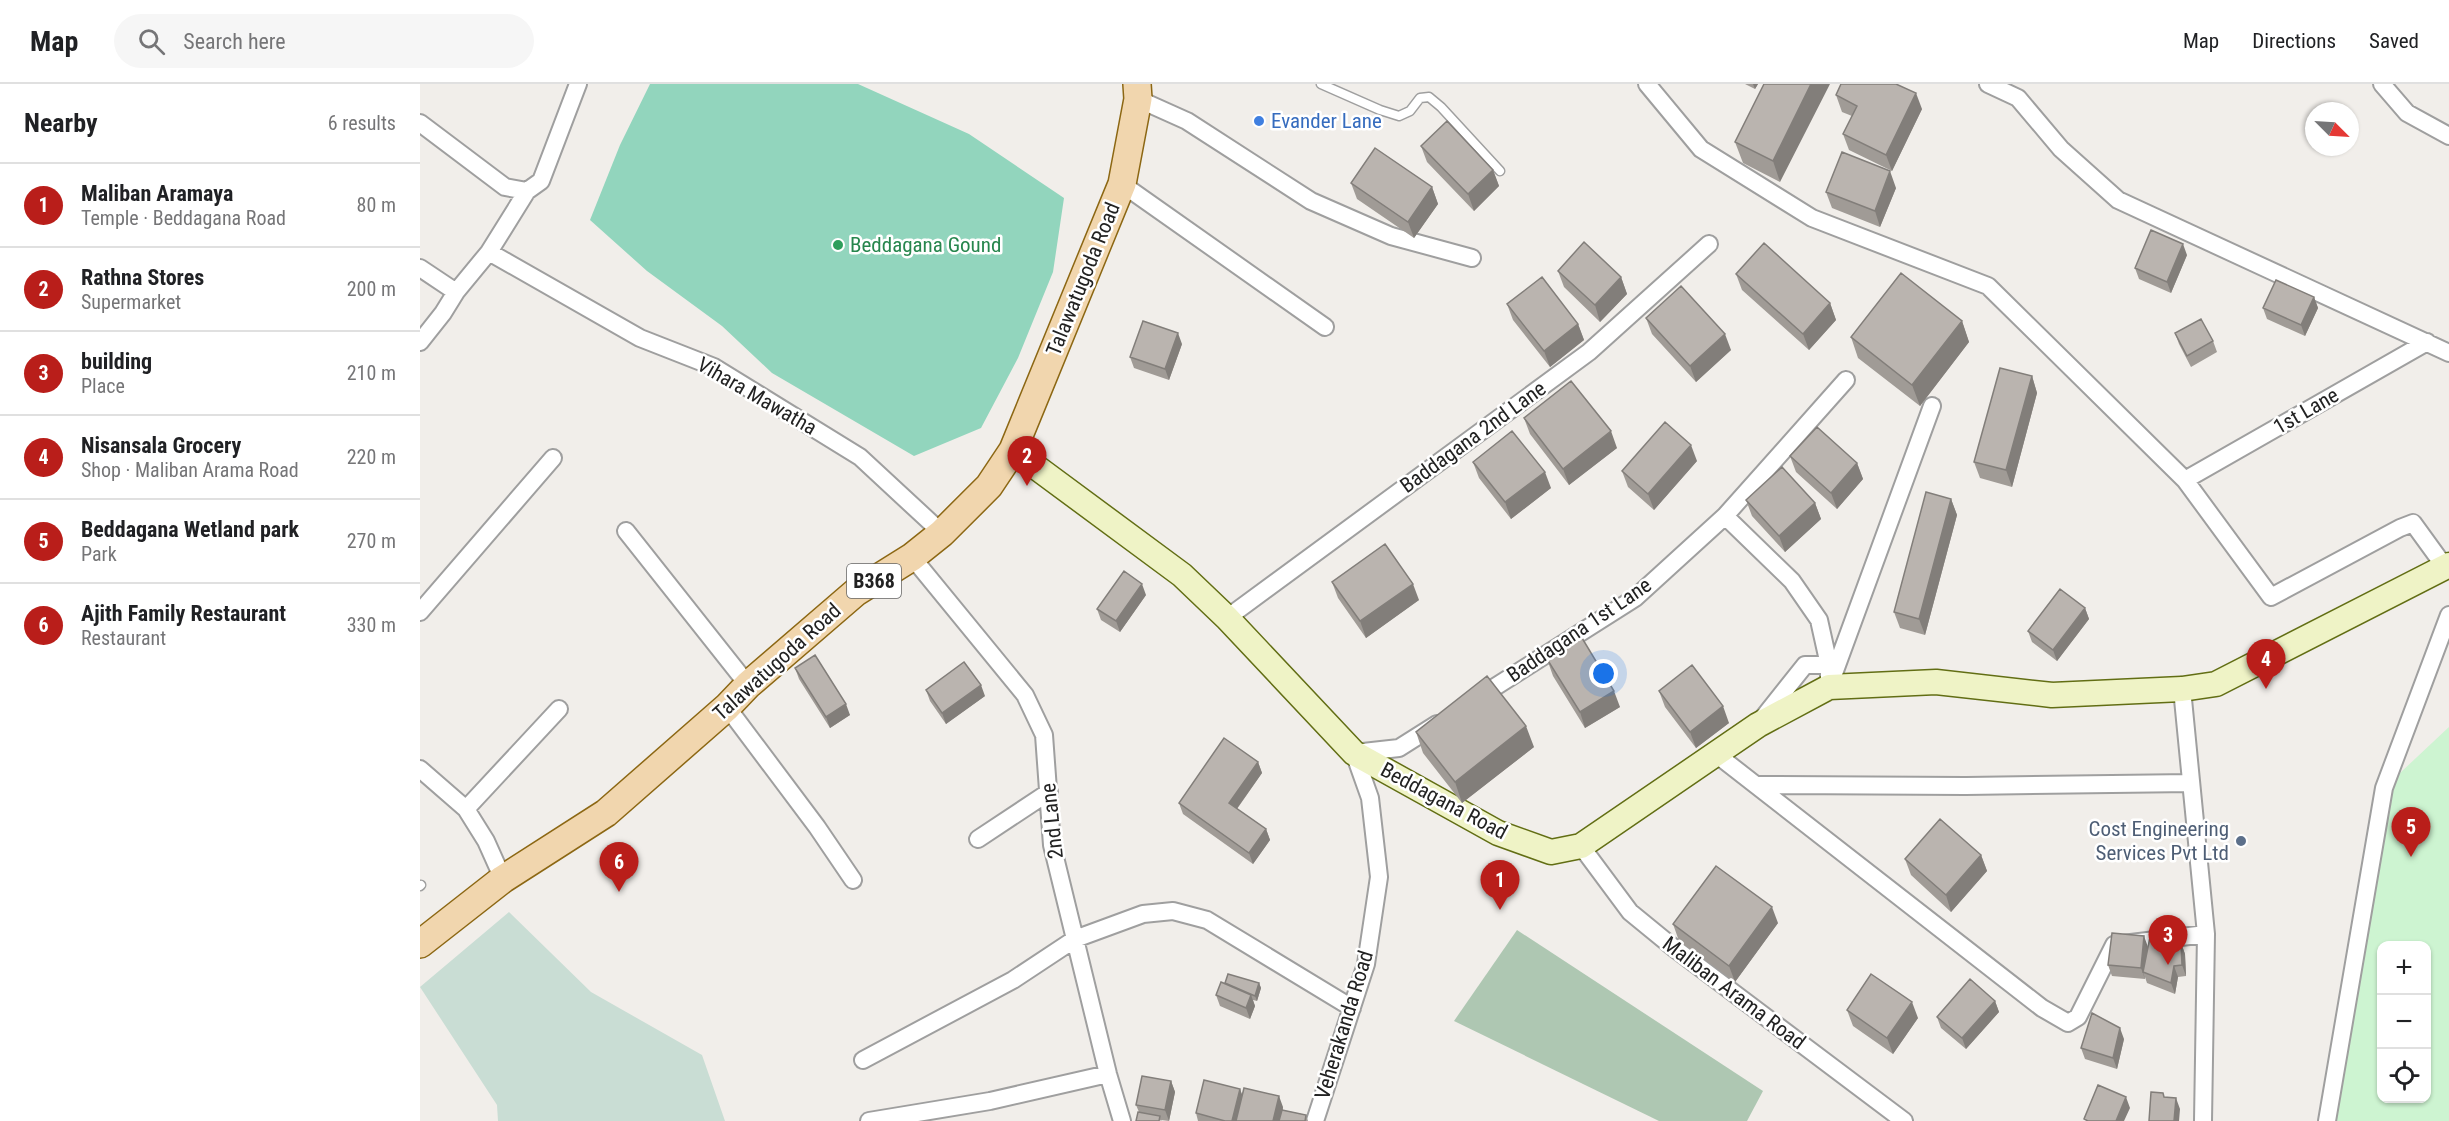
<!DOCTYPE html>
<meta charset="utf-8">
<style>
:root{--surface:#fff;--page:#f6f6f6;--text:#202124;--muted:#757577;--line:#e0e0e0;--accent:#b91e1a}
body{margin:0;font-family:"Roboto Condensed",sans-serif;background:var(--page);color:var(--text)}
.controls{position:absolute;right:18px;bottom:18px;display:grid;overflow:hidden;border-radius:12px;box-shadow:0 2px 4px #0004}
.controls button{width:54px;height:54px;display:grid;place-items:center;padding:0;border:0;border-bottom:2px solid var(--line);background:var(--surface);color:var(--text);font:30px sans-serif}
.compass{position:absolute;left:1885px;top:18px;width:54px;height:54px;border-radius:50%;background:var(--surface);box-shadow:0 2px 4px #0004;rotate:114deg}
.you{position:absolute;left:1184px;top:590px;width:21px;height:21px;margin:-15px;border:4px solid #fff;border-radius:50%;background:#1a73e8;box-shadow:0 0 0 9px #1a73e833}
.badge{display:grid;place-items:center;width:39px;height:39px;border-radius:50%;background:var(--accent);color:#fff;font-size:20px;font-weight:700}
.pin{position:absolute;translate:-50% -50px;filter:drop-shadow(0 2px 3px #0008)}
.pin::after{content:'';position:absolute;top:32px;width:21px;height:18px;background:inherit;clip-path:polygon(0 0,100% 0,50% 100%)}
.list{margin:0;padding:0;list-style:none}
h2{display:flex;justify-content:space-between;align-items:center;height:78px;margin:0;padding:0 24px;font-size:26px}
h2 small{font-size:20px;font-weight:400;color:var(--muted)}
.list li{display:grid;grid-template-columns:39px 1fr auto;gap:18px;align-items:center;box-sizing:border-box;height:84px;padding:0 24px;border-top:2px solid var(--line)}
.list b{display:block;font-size:22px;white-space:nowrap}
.list p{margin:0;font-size:20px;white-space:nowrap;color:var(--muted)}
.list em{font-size:20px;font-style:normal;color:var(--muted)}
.icon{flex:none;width:33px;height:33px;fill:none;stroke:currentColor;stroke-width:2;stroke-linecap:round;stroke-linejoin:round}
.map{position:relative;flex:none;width:2029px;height:1037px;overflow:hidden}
header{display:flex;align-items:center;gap:36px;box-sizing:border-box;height:84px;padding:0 30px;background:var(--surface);border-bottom:2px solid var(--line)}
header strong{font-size:28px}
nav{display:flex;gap:33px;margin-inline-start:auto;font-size:21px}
.search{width:420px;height:54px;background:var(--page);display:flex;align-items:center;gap:15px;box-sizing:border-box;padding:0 21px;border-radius:33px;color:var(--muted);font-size:22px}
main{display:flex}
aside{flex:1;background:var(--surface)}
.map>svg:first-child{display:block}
.wetland{fill:#c9ddd4}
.cemetery{fill:#aec7b2}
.park{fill:#cdf4d1;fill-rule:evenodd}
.pitch{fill:#92d5bd}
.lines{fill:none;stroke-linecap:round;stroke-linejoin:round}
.lane-casing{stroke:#9f9f9f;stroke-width:11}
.street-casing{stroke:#9f9f9f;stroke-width:20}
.secondary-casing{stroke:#626e14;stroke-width:27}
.primary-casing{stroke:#8c6713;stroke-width:30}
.lane{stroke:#fff;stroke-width:8}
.street{stroke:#fff;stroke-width:16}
.secondary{stroke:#eff3c6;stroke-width:24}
.primary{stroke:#f1d6ae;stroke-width:27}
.wall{fill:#a09b96}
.shaded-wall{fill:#827e7a}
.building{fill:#bab4af;stroke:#827e7a;stroke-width:1.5}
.shop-dot{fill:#3f7fe0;stroke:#fff;stroke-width:2}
.leisure-dot{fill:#2e9e5b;stroke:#fff;stroke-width:2}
.service-dot{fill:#5c6f8a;stroke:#fff;stroke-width:2}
.labels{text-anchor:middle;stroke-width:5;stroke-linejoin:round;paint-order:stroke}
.shield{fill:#fff;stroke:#646464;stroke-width:1.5}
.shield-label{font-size:20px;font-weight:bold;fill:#222}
.shop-label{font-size:21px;fill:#366cbe;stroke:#fff;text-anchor:start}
.leisure-label{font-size:21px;fill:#27864d;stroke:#fff;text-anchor:start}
.street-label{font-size:21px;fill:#222;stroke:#fff}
.service-label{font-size:21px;fill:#4e5e75;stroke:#fff;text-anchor:end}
</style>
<header>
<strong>Map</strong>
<div class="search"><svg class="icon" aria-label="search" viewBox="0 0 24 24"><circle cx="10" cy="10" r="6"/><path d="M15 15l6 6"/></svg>Search here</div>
<nav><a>Map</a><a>Directions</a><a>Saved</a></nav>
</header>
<main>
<aside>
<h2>Nearby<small>6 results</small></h2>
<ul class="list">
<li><span class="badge">1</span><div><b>Maliban Aramaya</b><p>Temple · Beddagana Road</p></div><em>80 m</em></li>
<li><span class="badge">2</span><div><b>Rathna Stores</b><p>Supermarket</p></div><em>200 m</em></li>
<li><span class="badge">3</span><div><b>building</b><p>Place</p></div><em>210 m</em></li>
<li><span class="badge">4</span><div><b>Nisansala Grocery</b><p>Shop · Maliban Arama Road</p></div><em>220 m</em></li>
<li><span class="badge">5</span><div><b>Beddagana Wetland park</b><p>Park</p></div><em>270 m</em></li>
<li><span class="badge">6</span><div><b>Ajith Family Restaurant</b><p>Restaurant</p></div><em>330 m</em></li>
</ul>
</aside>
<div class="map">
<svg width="2029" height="1037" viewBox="0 0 2029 1037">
<rect width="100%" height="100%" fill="#f1eeea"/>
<path class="wetland" d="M89,828l82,80 111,63 23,66h-227l-1,-16 -77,-118z"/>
<path class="cemetery" d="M1097,846l246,161 -16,30h-88l-205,-100z"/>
<path class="park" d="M2029,643v394h-122l57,-333zM1962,862h44v152h-44z"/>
<path class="pitch" d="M230,0h208l111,50 95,64 -11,74 -35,86 -37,70 -67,28 -142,-83 -50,-47 -75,-55 -57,-51 30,-75z"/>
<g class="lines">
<g class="lane-casing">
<path id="lane" d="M901,0l59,26 19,6 11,-5 10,-13 9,-1 12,10 59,64
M0,802l1,-1"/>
</g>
<g class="street-casing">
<path id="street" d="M1227,0l54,65 111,69 176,68 197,194 86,117 129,-69 13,-5 32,44
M1568,0l30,14 43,51 57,51 331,153
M1962,0l25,29 42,23
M718,15l49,22 124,80 80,35 81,22
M0,39l85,64 22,4
M702,100l203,143
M69,168l151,86 74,29 146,90 82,76
M0,184l36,24
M0,258l23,-29 13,-21 33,-40 38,-61 14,-10 37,-97
M1765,396l242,-138
M1305,432l67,65 27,39 10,45v15
M206,447l122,154
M492,473l113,138 19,40 8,110 56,229 14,47
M0,528l133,-154
M807,534l362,-266 120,-108
M1409,603l103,-281
M1762,605l24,245 -3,187
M1056,615l159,-101 90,-82 121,-136
M307,623l90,120 36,53
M1342,635l43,-54h24
M1296,670l326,254 26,15 10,-6 36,-72 92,-11
M0,685l46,40 20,32 17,38
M1338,701l208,1 225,-3
M46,725l93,-100
M558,755l71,-47
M1161,762l49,66 44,36 230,173
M443,976l150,-80 62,-41 68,-25 30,-3 34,9 145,88
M449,1037l121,-20 118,-27
M895,1037l51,-157 13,-87 -9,-79 -16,-45 45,-5 38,-24
M1907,1037l57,-333 65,-173"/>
</g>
<g class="secondary-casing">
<path id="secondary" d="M593,366l169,125 45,43 127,135 144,80 53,19 30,-6 177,-121 71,-38 107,-5 116,13 130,-6 34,-5 233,-119"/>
</g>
<g class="primary-casing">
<path id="primary" d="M0,860l83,-65 103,-66 121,-106 21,-22 108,-93 56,-35 30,-24 47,-47 24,-36 109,-266 16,-85 -1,-15"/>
</g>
<use href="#lane" class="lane"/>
<use href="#street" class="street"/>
<use href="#secondary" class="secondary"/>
<use href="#primary" class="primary"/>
</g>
<path class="wall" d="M1325,0h13l-3,5z
M1344,0l16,98 -37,-19 -8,-21z
M1416,11l86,14 -30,62 -43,-21 -6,-16 9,-18 -10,-4z
M1001,62l72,24 6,16 -25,25 -47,-49z
M931,99l81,4 6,17 -24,34 -57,-39z
M1476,104l-16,39 -48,-19 -6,-16z
M1767,171l-16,38 -32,-14 -4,-11z
M1138,187l63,6 6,17 -27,28 -36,-35z
M1316,190l94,29 6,17 -27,30 -67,-60z
M1894,213l4,11 -13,28 -38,-17 -4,-11z
M1087,220l71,20 6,16 -34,27 -37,-47z
M1226,234l85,32 -35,32 -44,-48z
M1542,237l7,21 -49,64 -62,-48 -7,-21z
M1755,249l38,8 4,11 -26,15 -12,-23z
M762,260l-13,36 -35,-12 -4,-11z
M1612,292l5,17 -25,94 -32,-9 -6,-16z
M1104,334l93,30 -48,37 -39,-51z
M1370,372l67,7 6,16 -26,30 -41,-37z
M1277,377l-43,49 -26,-23 -6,-16z
M1053,378l78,26 -40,31 -32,-41z
M1531,415l6,16 -32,120 -25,-7 -6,-16z
M1326,416l69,3 6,16 -36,33 -33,-36z
M912,498l87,18 -53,38 -28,-40z
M726,511l-26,37 -19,-12 -4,-11z
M1665,524l4,11 -32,42 -25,-19 -4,-11z
M1127,575l73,48 -35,21 -32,-52z
M375,584l55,47 -20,13 -31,-49z
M506,606l59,6 -39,28 -16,-23z
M1239,607l70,32 -33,25 -31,-41z
M996,648l118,15 -72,56 -39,-50z
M838,678l4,11 -25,36 29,20 4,11 -17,24 -70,-50 -4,-11z
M1561,771l6,16 -36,41 -40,-37 -6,-16z
M1358,839l-43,59 -56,-41 -6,-17z
M1761,859l4,11 1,22 -8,1 -3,17 -28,-11 -2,-6v2l-33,-3 -4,-11 40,-18z
M805,899h34l2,5 -4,13 -4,-1 2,6 -5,13 -30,-13 -4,-11z
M1575,917l4,11 -33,37 -25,-21 -4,-11z
M1427,926l71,8 -25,36 -40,-28z
M1704,955l-7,30 -32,-10 -4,-11z
M751,997l4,11 -6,29 -8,-1 1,1 -23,-9 -3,-7z
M820,1005l2,6 41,12v3l23,5 2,6h-110l-2,-8z"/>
<path class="shaded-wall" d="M1333,0h5l-3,5z
M1391,0h19l-50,98 -7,-21z
M1496,9l6,16 -30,62 -6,-16z
M1073,86l6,16 -25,25 -6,-17z
M1470,87l6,17 -16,39 -5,-16z
M1012,103l6,17 -24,34 -6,-16z
M1763,160l4,11 -16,38 -4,-11z
M1201,193l6,17 -27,28 -5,-17z
M1894,213l4,11 -13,28 -4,-11z
M1410,219l6,17 -27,30 -6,-16z
M1542,237l7,21 -49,64 -8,-21z
M1158,240l6,16 -34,27 -6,-16z
M758,249l4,11 -13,36 -4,-11z
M1305,250l6,16 -35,32 -6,-16z
M1612,292l5,17 -25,94 -6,-17z
M1191,347l6,17 -48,37 -6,-16z
M1271,361l6,16 -43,49 -6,-16z
M1437,379l6,16 -26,30 -6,-16z
M1125,388l6,16 -40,31 -6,-17z
M1531,415l6,16 -32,120 -6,-16z
M1395,419l6,16 -36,33 -6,-16z
M722,500l4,11 -26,37 -4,-11z
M993,500l6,16 -53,38 -6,-17z
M1665,524l4,11 -32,42 -4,-11z
M561,601l4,11 -39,28 -4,-11z
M1194,607l6,16 -35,21 -5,-16z
M426,620l4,11 -20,13 -4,-11z
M1303,622l6,17 -33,25 -6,-16z
M1106,642l8,21 -72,56 -7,-21z
M838,678l4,11 -29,41 -4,-11z
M846,745l4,11 -17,24 -4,-11z
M1561,771l6,16 -36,41 -5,-17z
M1352,823l6,16 -43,59 -6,-16z
M1724,852l4,11 -5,25 2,7 -4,-11z
M1761,859l4,11 1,22 -4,-11z
M1754,882l4,11 -3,17 -4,-11z
M839,899l2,5 -4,13 -2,-5z
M831,911l4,11 -5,13 -4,-11z
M1575,917l4,11 -33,37 -4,-11z
M1492,918l6,16 -25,36 -6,-16z
M1700,944l4,11 -7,30 -4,-11z
M751,997l4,11 -6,29 -4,-11z
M820,1005l4,11 -5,21h-7z
M859,1012l4,11 -3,14h-7z
M1706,1013l4,11 -6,13h-8z
M1756,1014l4,11 -1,12h-5z"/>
<path class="building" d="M1344,0h47l-38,77 -38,-19z
M1421,0h55l20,9 -30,62 -43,-21 14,-28 -21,-11z
M1027,37l46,49 -25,24 -47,-48z
M955,64l57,39 -24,35 -57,-39z
M1422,68l48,19 -15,40 -49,-19z
M1731,146l32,14 -16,38 -32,-14z
M1164,158l37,35 -26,28 -37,-34z
M1344,159l66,60 -27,31 -67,-60z
M1481,189l61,48 -50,64 -61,-48z
M1122,193l36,47 -34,27 -37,-47z
M1856,196l38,17 -13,28 -38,-17z
M1261,202l44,48 -35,32 -44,-48z
M1781,235l12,22 -26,15 -12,-23z
M723,237l35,12 -13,36 -35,-12z
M1580,284l32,8 -26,94 -32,-8z
M1151,297l40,50 -48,38 -39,-51z
M1245,338l26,23 -43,49 -26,-23z
M1397,343l40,36 -26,30 -41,-37z
M1092,347l33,41 -40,30 -32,-40z
M1362,383l33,36 -36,33 -33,-36z
M1506,408l25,7 -32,120 -25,-7z
M965,460l28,40 -53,37 -28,-39z
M704,487l18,13 -26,37 -19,-12z
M1640,505l25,19 -32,42 -25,-19z
M1162,554l32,53 -34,21 -33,-53z
M395,571l31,49 -20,13 -31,-49z
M544,578l17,23 -39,28 -16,-23z
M1272,581l31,41 -33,26 -31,-41z
M1067,592l39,50 -71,56 -39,-50z
M804,654l34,24 -29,41 37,26 -17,24 -70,-50z
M1520,735l41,36 -35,40 -41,-36z
M1296,782l56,41 -43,59 -56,-42z
M1731,848l30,11 1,22 -8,1 -3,17 -28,-11z
M1692,849l32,3 -3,32 -33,-3z
M808,890l31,9 -4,13 -30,-13z
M1451,890l41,28 -25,36 -40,-28z
M1550,895l25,22 -33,37 -25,-21z
M801,898l30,13 -5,13 -30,-13z
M1672,929l28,15 -7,30 -32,-10z
M722,992l29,5 -6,29 -29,-5z
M784,996l36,9 -8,32h-7l-29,-8z
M1678,1001l28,12 -10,24h-28l-4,-2z
M824,1004l35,8 -6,25h-37z
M1731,1008l12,1 1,4 12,1 -2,23h-25z
M862,1026l24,5 -1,6h-26z
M718,1028l22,4 -1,5h-23z"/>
<circle class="shop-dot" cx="839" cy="37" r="6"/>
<circle class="leisure-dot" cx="418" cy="161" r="6"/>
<circle class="service-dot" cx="1821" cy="757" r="6"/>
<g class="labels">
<rect class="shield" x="427" y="480" width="54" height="34" rx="4.5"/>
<g class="shield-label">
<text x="454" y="504">B368</text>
</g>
<g class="shop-label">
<text x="851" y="44">Evander Lane</text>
</g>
<g class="leisure-label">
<text x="430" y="168">Beddagana Gound</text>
</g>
<g class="street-label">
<text transform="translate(663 195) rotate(-68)" y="7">Talawatugoda Road</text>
<text transform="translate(337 312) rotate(30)" y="7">Vihara Mawatha</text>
<text transform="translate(1886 327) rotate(-30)" y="7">1st Lane</text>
<text transform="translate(1053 353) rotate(-36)" y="7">Baddagana 2nd Lane</text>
<text transform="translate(1159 546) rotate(-34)" y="7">Baddagana 1st Lane</text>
<text transform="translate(357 578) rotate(-42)" y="7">Talawatugoda Road</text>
<text transform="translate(1024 717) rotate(28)" y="7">Beddagana Road</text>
<text transform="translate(632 737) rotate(-96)" y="7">2nd Lane</text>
<text transform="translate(1314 909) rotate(37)" y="7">Maliban Arama Road</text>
<text transform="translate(924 941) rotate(-73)" y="7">Veherakanda Road</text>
</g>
<g class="service-label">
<text x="1809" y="752">Cost Engineering<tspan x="1809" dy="24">Services Pvt Ltd</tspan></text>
</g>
</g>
</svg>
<div class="controls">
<button>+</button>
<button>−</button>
<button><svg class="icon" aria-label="locate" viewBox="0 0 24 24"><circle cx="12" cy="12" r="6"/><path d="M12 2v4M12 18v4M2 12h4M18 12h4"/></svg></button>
</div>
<svg class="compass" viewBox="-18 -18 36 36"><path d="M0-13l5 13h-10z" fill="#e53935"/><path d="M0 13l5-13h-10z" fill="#757577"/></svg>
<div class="you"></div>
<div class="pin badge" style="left:1080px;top:826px">1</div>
<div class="pin badge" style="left:607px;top:402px">2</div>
<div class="pin badge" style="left:1748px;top:881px">3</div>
<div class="pin badge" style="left:1846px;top:605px">4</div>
<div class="pin badge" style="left:1991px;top:773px">5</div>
<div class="pin badge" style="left:199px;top:808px">6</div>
</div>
</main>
